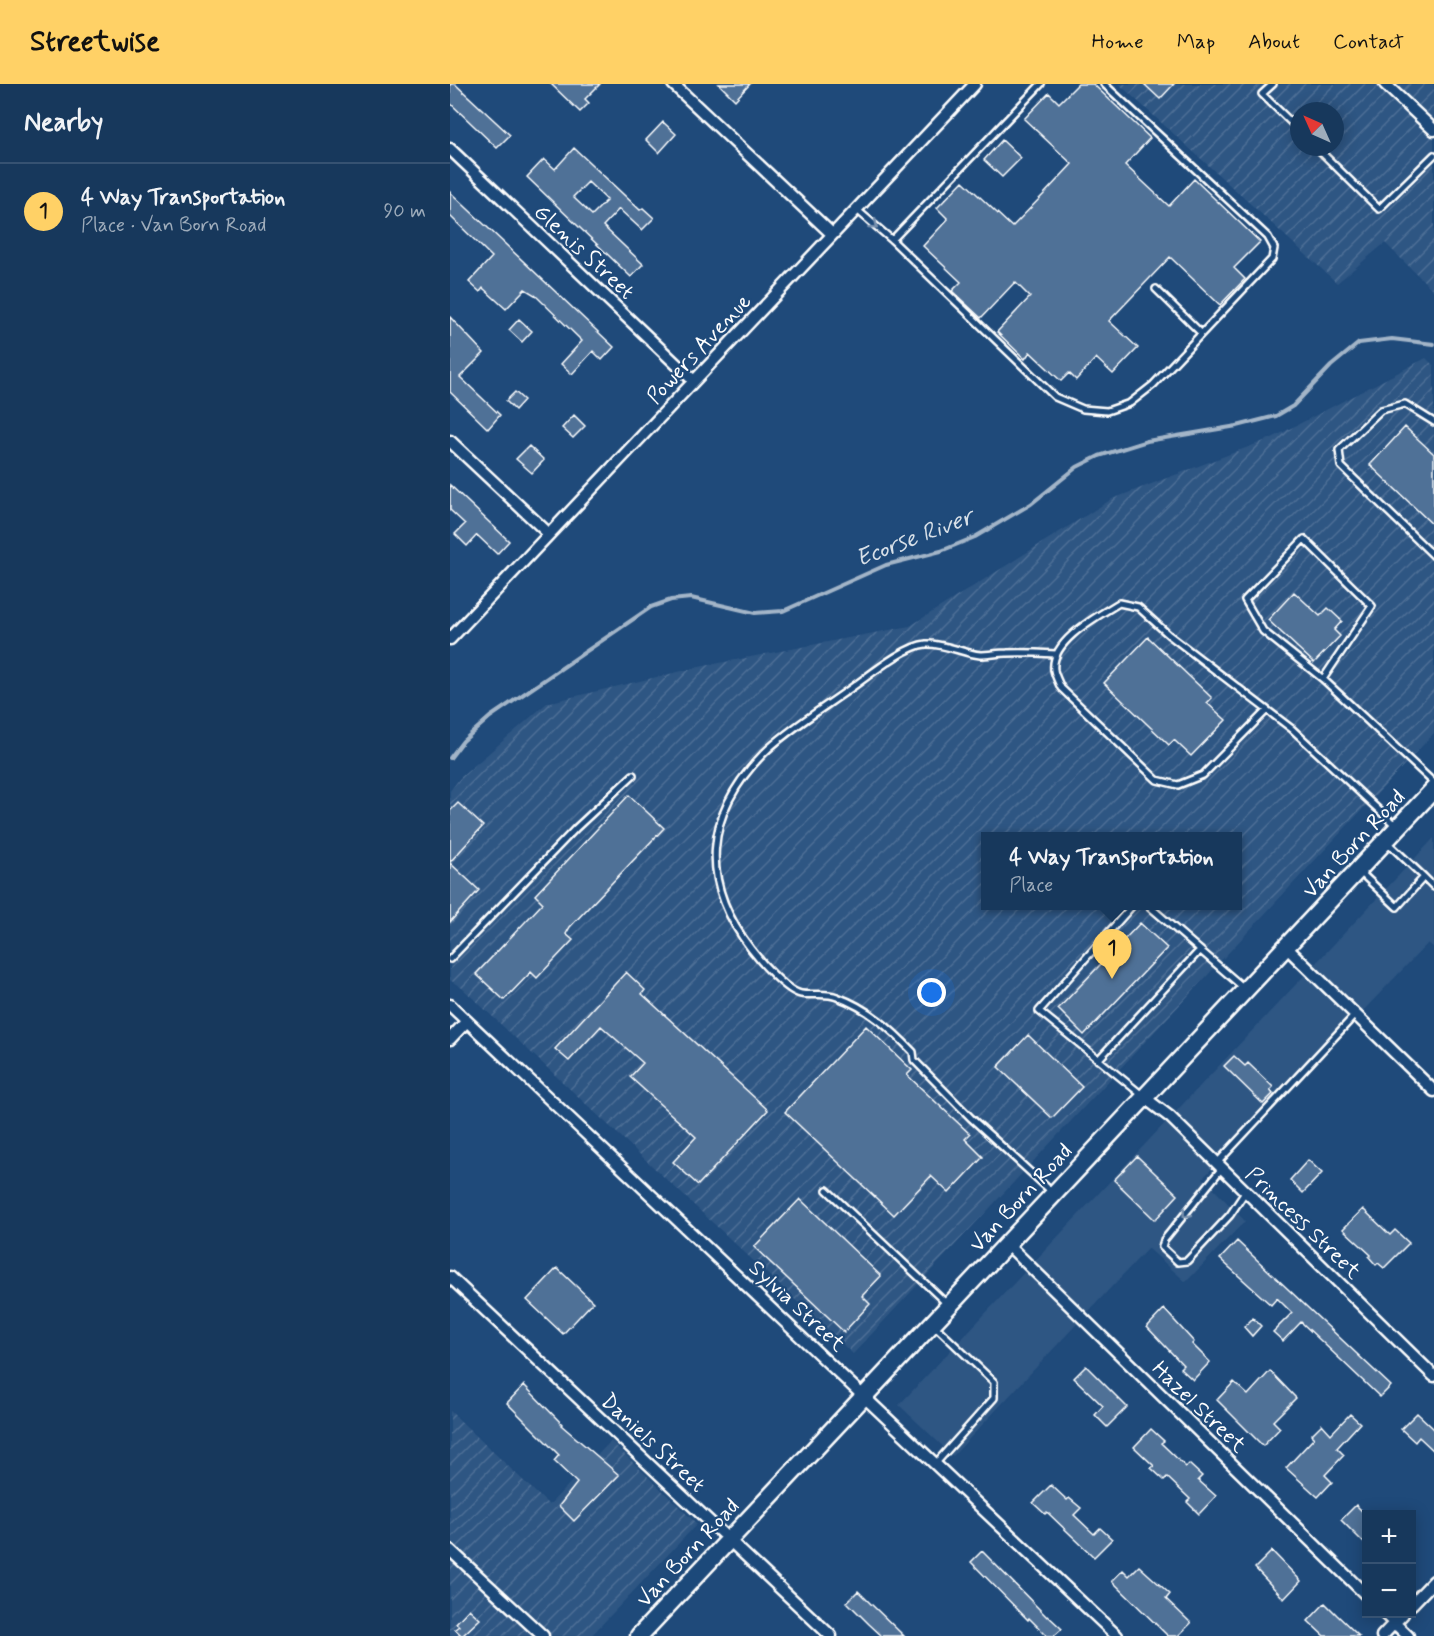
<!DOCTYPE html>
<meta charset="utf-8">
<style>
:root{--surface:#17385c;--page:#244365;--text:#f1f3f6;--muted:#9eacbb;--line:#365272;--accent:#ffd166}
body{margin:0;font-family:Mynerve,sans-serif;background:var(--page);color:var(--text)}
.controls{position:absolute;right:18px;bottom:18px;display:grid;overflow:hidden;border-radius:0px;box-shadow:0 3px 15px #0003}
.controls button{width:54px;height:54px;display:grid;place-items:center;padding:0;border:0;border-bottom:2px solid var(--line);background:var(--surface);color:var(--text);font:30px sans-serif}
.compass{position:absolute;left:840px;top:18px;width:54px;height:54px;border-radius:50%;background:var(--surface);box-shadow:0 3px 15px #0003;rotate:315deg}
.you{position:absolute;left:482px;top:909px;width:21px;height:21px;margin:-15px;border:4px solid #fff;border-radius:50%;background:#1a73e8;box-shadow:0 0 0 9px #1a73e833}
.badge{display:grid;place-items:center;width:39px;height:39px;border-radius:50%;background:var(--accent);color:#111;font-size:20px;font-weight:700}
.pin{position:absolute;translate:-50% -50px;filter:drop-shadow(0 2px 3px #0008)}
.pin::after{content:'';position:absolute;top:32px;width:21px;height:18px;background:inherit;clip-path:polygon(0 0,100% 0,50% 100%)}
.popup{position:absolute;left:531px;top:748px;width:261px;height:78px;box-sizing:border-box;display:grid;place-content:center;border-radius:0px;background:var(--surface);filter:drop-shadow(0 2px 4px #0005);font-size:20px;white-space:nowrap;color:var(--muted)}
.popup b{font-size:22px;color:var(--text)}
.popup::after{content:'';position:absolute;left:50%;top:100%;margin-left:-12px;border:12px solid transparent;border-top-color:var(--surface)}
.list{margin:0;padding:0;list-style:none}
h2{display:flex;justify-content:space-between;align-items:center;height:78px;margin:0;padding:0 24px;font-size:26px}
h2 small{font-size:20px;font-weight:400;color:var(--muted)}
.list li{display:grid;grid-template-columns:39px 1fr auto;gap:18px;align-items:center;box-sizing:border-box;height:96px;padding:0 24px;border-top:2px solid var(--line)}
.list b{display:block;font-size:22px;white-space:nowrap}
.list p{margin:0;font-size:20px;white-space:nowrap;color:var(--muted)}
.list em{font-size:20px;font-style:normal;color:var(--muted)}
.map{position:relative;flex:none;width:984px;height:1552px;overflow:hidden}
header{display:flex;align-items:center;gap:36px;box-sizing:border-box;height:84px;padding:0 30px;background:var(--accent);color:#111}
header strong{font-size:28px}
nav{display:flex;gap:33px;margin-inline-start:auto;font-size:21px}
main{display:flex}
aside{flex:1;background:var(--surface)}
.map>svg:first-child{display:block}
.built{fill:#2e5683}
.industrial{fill:url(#industrial-furrows);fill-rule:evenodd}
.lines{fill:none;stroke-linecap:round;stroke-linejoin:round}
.stream{stroke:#a3b5c8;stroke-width:4}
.building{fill:#507197;stroke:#fff;stroke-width:1.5;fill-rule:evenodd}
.lane-casing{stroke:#fff;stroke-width:10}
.street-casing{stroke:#fff;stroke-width:15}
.secondary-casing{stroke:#fff;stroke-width:21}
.lane{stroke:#1f4a7a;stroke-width:5}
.street{stroke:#1f4a7a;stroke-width:10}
.secondary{stroke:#1f4a7a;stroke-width:16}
.oneway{stroke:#7992af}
.labels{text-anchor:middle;stroke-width:4.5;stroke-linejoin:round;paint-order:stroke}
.street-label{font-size:22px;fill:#fff;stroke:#1f4a7a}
.water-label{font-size:24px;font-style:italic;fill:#d8e0e8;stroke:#1f4a7a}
</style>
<header>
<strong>Streetwise</strong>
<nav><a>Home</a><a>Map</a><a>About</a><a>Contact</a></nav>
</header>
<main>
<aside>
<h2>Nearby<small></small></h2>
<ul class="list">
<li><span class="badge">1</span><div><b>4 Way Transportation</b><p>Place · Van Born Road</p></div><em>90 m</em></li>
</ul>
</aside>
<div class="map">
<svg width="984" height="1552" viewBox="0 0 984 1552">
<defs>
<pattern id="industrial-furrows" width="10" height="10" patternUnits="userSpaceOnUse" patternTransform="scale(1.5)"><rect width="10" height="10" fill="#2e5683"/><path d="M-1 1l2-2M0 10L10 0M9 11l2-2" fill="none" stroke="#4d6f96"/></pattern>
</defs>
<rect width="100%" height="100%" fill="#1f4a7a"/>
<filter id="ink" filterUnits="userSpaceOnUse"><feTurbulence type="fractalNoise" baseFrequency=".0167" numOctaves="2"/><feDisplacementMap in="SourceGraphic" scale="12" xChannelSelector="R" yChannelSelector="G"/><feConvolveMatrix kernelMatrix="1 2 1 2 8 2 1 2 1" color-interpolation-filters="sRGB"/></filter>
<g filter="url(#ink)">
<path class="built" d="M984,754v110l-6,-5 -225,235 42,43 -59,61 -38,-34 -195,208 -54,-51z"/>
<path class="industrial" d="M669,0h315v207l-49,-48 -48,40zM849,27h36v36h-36z
M976,274l8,8v367l-581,621 -391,-366 -12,-8v-189l10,-13 87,-75 152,-36 211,-41 202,-127 160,-61zM536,752h252v70h-252z
M0,1327l99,94 62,-64 86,83 -106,112h-141z"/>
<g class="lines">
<path class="stream" d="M0,674l13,-17 27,-24 161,-110 20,-7 20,-2 64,15 28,-2 103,-46 55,-14 34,-14 56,-33 46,-37 22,-11 48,-15 90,-15 39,-10 17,-10 38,-40 28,-23 33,-4 42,5"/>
</g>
<path class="building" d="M0,0h5l55,51 -13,13 -47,-45z
M101,0h49l-15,15 4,4 -9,9z
M269,0h31l-15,16z
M628,0h15l57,54 -25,27 44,41 25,-27 66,63 -26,26 11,11 -25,26 -50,-48 -61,64 29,27 -25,26 -17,-16 -20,22 -7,-7 -8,8 -31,-29 -5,7 -28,-27 33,-35 -15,-15 -34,36 -29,-27 9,-9 -38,-36 25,-27 -11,-11 26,-27 49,46 33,-34 27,-29 -48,-45 25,-26 10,10z
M694,0h30l-14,15z
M213,38l13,12 -17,19 -13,-13z
M552,56l19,18 -19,19 -18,-17z
M124,64l66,62 3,-2 11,10 -12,12 -23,-21 -16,17 40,38 -12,13 -104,-100 17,-18 11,10zM138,98l19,18 -15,15 -19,-18z
M0,108l164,155 -12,13 -9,-9 -21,23 -11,-10 21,-23 -47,-46 -10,-6 -19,20 -23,-21 -3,4 -11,-10 23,-25 -42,-41z
M0,233l34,36 -24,24 40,38 -12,14 -38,-37z
M69,235l13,12 -10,11 -13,-12z
M65,308l9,8 -9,10 -9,-9z
M124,331l11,11 -12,12 -11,-10z
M955,343l29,27v72l-64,-61z
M79,362l15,14 -12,13 -16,-14z
M0,401l59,56 -12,13 -20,-19 -10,11 -12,-12 10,-10 -15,-14z
M844,508l26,24 8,-8 14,13 -8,9 6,6 -26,27 -46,-43z
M698,553l64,61 -5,5 19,17 -35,36 -17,-16 -5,5 -65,-62z
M179,711l35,33 -94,99 -4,7 7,6 -36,38 -6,-6 -27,28 -28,-26 67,-71 -8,-8z
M8,719l25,23 -33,36v-51z
M0,779l29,27 -29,32z
M690,839l27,25 -83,87 -26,-26z
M176,888l19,18 -3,4 126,116 -70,75 -25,-23 23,-25 -66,-60 13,-14 -42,-37 -32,35 -14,-12z
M416,942l46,44 -5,5 63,59 -5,5 18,18 -34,36 -18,-17 -37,39 -109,-103z
M578,951l54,52 -30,31 -54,-51z
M784,972l11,10 3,-3 25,24 -3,3 3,4 -10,10 -39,-38z
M687,1072l41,39 -23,25 -41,-40z
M858,1076l14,13 -19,20 -13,-13z
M350,1115l81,77 -19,20 8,8 -26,28 -90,-85z
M913,1125l27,26 5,-5 14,13 -25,25 -6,-5 -2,2 -7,-8 2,-2 -28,-26z
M787,1157l154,145 -11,11 -79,-75 -18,19 -10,-9 19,-19 -15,-15 -6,7 -51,-46z
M107,1184l36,34 -30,32 -36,-34z
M714,1225l30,33 -2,2 18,18 -17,18 -13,-12 3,-3 -36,-38z
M803,1234l8,8 -9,10 -8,-9z
M636,1282l41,41 -20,20 -12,-12 8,-9 -29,-28z
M820,1287l26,27 -23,23 7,7 -17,18 -46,-46 17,-18 14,13z
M74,1301l38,39 -1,1 58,50 -45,46 -15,-15 18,-23 -23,-22 5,-6 -52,-52z
M967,1329l17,16v22l-15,-14 -4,5 -14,-13z
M900,1330l10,9 -23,25 7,7 -19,20 7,7 -14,15 -32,-29 28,-30 -3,-3 11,-11 9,10z
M701,1345l13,12 -3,2 25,24 3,-3 13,12 -4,4 18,16 -17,18 -12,-12 3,-3 -23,-22 -3,3 -13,-12 3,-2 -20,-19z
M601,1401l16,15 2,-2 12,10 -7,7 20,19 6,-6 12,11 -18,18 -47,-45 -2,2 -12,-11z
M906,1421l10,10v30l-25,-25z
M532,1467l65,66 1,-1 14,13 -8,7h-7l-18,-18 -1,2 -57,-58z
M822,1467l29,30 -17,18 -29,-31z
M689,1482l31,28 -4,5 25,24 -13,13h-10l-56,-55 11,-11 6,6z
M408,1507l13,13 33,32h-22l-13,-12 -22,-22z
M875,1519l12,12 22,21h-35l-16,-15z
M19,1525l11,10 -18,17 -7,-7 4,-3 -3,-3z"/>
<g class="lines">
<g class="lane-casing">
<path id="lane" d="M823,0l-11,10 37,36
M866,63l63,62 55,-54
M406,125l36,31 163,157 28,12 24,2 23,-8 23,-18 119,-126 2,-11 -6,-11 -164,-153
M442,156l149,-156
M706,205l45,44
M984,338l-29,-18 -24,6 -42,40 2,16 93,90
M873,595l49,-73 -68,-67 -59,61 18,31 60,48 111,104
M817,626l-64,65 -25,10 -21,-5 -96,-92c-2,-5 -6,-12 -7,-18 -4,-29 44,-54 65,-67l19,4 31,28 123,94 105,98
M909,787l38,36 27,-30 -37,-35
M974,793l10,10
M682,822l-93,105 103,84
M699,822l96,83
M0,875l126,-131 57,-53
M648,976l102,-110
M767,1079l138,-148
M772,1084l-58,72 -2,7 16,15 9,-1 43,-46 16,-24
M377,1106l121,115
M603,1109l-82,-75 -57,-58 -1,-8c-22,-23 -45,-44 -76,-55 -11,-5 -25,-1 -36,-3 -15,-3 -41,-33 -50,-45 -52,-68 -47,-135 13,-196 21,-21 56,-43 80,-60 20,-13 59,-47 82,-49 18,-1 36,9 54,11 9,0 18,-2 27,-2 17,-1 33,0 50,1
M483,1240l61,58v16l-58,65"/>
</g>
<g class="street-casing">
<path id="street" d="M223,0l159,150
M935,0l49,46
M0,65l244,232
M0,357l99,93
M0,555l525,-555
M836,863l148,144
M0,921l667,631
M0,955l17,-18
M695,1014l25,19 264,259
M557,1160l359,351
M0,1193l381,359
M0,1466l93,86
M962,1520l22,-23
M935,1530l23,22
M932,1552l21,-22"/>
</g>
<g class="secondary-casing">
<path id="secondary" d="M189,1552l795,-847"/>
</g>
<use href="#lane" class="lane"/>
<use href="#street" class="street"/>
<use href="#secondary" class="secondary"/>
</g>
<defs><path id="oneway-chevron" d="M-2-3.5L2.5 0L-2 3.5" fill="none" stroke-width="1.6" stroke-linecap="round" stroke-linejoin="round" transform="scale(1.5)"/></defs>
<g class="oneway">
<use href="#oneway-chevron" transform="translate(424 141) rotate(40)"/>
<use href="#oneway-chevron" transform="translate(736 1130) rotate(130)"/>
</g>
</g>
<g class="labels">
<g class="street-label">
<text transform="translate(135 167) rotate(43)" y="8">Glenis Street</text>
<text transform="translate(248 264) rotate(-47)" y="8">Powers Avenue</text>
<text transform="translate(903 759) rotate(-47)" y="8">Van Born Road</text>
<text transform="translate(570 1113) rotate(-47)" y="8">Van Born Road</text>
<text transform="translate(854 1138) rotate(44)" y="8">Princess Street</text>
<text transform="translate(348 1221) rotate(43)" y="8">Sylvia Street</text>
<text transform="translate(750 1322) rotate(44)" y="8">Hazel Street</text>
<text transform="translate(204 1358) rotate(43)" y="8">Daniels Street</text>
<text transform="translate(237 1468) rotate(-47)" y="8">Van Born Road</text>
</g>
<g class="water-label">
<text transform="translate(464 453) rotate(-21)" y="8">Ecorse River</text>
</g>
</g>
</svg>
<div class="controls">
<button>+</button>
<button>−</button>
</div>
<svg class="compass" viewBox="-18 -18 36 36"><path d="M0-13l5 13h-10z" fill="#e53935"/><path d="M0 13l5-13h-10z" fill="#9eacbb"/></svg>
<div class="you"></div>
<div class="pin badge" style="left:662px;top:895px">1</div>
<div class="popup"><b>4 Way Transportation</b>Place</div>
</div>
</main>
